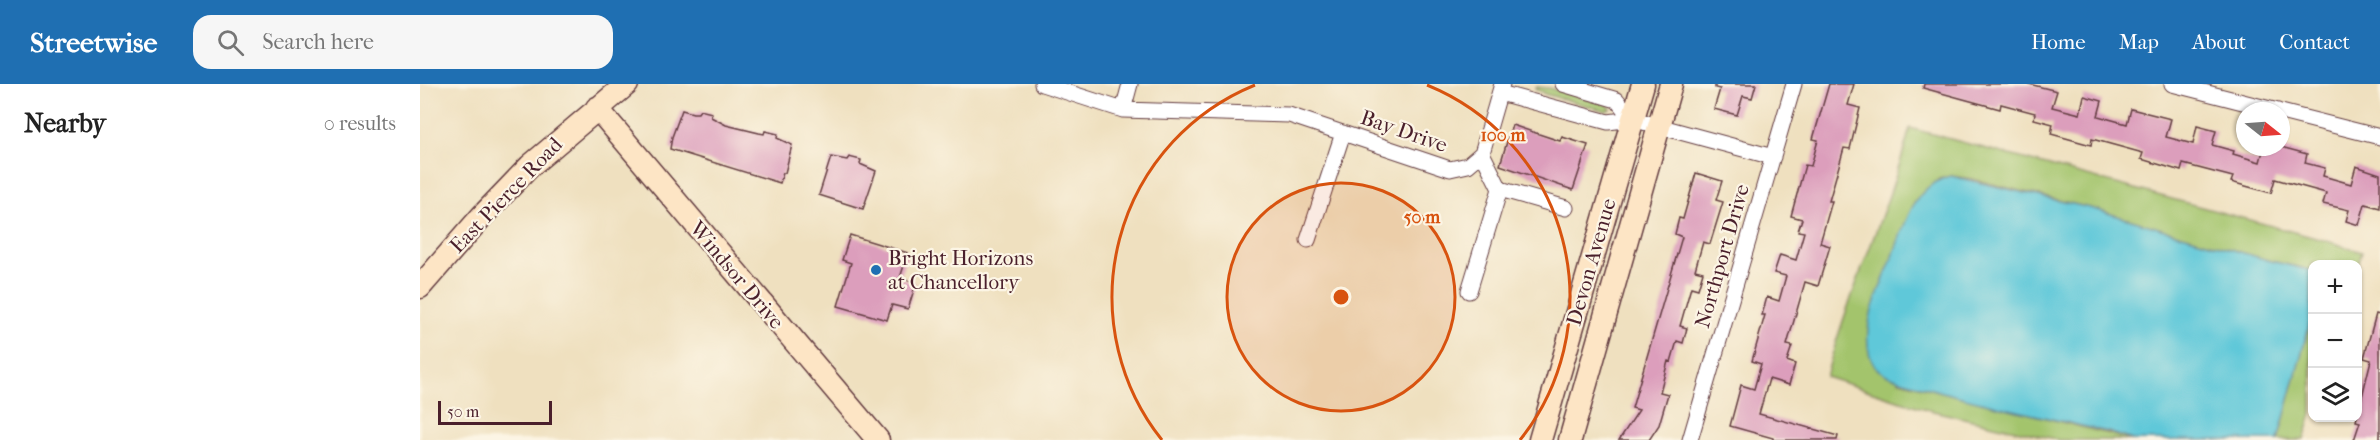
<!DOCTYPE html>
<meta charset="utf-8">
<style>
:root{--surface:#fff;--page:#f6f6f6;--text:#222;--muted:#767676;--line:#e0e0e0;--accent:#1f6fb2}
body{margin:0;font-family:"IM FELL French Canon",serif;background:var(--page);color:var(--text)}
.controls{position:absolute;right:18px;bottom:18px;display:grid;overflow:hidden;border-radius:12px;box-shadow:0 2px 4px #0004}
.controls button{width:54px;height:54px;display:grid;place-items:center;padding:0;border:0;border-bottom:2px solid var(--line);background:var(--surface);color:var(--text);font:30px sans-serif}
.compass{position:absolute;left:1816px;top:18px;width:54px;height:54px;border-radius:50%;background:var(--surface);box-shadow:0 2px 4px #0004;rotate:107deg}
.scale{position:absolute;left:18px;bottom:15px;width:114px;box-sizing:border-box;padding-left:6px;border:3px solid #4a1f2b;border-top:0;font-size:16px;line-height:21px;white-space:nowrap;color:#4a1f2b;-webkit-text-stroke:4px #fcf5e5;paint-order:stroke}
.list{margin:0;padding:0;list-style:none}
h2{display:flex;justify-content:space-between;align-items:center;height:78px;margin:0;padding:0 24px;font-size:26px}
h2 small{font-size:20px;font-weight:400;color:var(--muted)}
.icon{flex:none;width:33px;height:33px;fill:none;stroke:currentColor;stroke-width:2;stroke-linecap:round;stroke-linejoin:round}
.map{position:relative;flex:none;width:1960px;height:356px;overflow:hidden}
header{display:flex;align-items:center;gap:36px;box-sizing:border-box;height:84px;padding:0 30px;background:var(--accent);color:#fff}
header strong{font-size:28px}
nav{display:flex;gap:33px;margin-inline-start:auto;font-size:21px}
.search{width:420px;height:54px;background:var(--page);display:flex;align-items:center;gap:15px;box-sizing:border-box;padding:0 21px;border-radius:18px;color:var(--muted);font-size:22px}
main{display:flex}
aside{flex:1;background:var(--surface)}
.map>svg:first-child{display:block}
.green{fill:#a3c46c;stroke:#76724c;stroke-width:1.5}
.water{fill:#5ec8d9;stroke:#547482;stroke-width:1.5}
.building{fill:#dc9ebc}
.lines{fill:none;stroke-linecap:round;stroke-linejoin:round}
.street-casing{stroke:#633c41;stroke-width:17}
.secondary-casing{stroke:#633c41;stroke-width:25}
.street{stroke:#fff;stroke-width:15}
.secondary{stroke:#fde5c5;stroke-width:22}
.ring{fill:none;stroke:#d8530f;stroke-width:3}
.poi-dot{fill:#1f6fb2;stroke:#fcf5e5;stroke-width:2}
.labels{text-anchor:middle;stroke-width:4.5;stroke-linejoin:round;paint-order:stroke}
.street-label{font-size:21px;fill:#4a1f2b;stroke:#fcf5e5}
.poi-label{font-size:21px;fill:#4a1f2b;stroke:#fcf5e5;text-anchor:start}
.centre{fill:#d8530f;stroke:#fcf5e5;stroke-width:3}
.ring-label{font-size:18px;text-anchor:middle;font-weight:bold;fill:#d8530f;stroke:#fcf5e5;stroke-width:4.5;stroke-linejoin:round;paint-order:stroke}
</style>
<header>
<strong>Streetwise</strong>
<div class="search"><svg class="icon" aria-label="search" viewBox="0 0 24 24"><circle cx="10" cy="10" r="6"/><path d="M15 15l6 6"/></svg>Search here</div>
<nav><a>Home</a><a>Map</a><a>About</a><a>Contact</a></nav>
</header>
<main>
<aside>
<h2>Nearby<small>0 results</small></h2>
<ul class="list">
</ul>
</aside>
<div class="map">
<svg width="1960" height="356" viewBox="0 0 1960 356">
<rect width="100%" height="100%" fill="#fcf5e5"/>
<filter id="ink" filterUnits="userSpaceOnUse"><feTurbulence type="fractalNoise" baseFrequency=".0167" numOctaves="2"/><feDisplacementMap in="SourceGraphic" scale="12" xChannelSelector="R" yChannelSelector="G"/><feConvolveMatrix kernelMatrix="1 2 1 2 8 2 1 2 1" color-interpolation-filters="sRGB"/></filter>
<filter id="wash" filterUnits="userSpaceOnUse"><feTurbulence type="fractalNoise" baseFrequency=".008" numOctaves="4" result="noise"/><feDisplacementMap in="SourceGraphic" scale="24" xChannelSelector="R" yChannelSelector="G"/><feGaussianBlur stdDeviation="1.35" result="paint"/><feColorMatrix in="noise" values="0 0 0 0 0 0 0 0 0 0 0 0 0 0 0 0 0 1.4 0 .05"/><feComposite in="paint" operator="in"/></filter>
<g filter="url(#wash)">
<rect width="100%" height="100%" fill="#efe0bf"/>
<path class="green" d="M1116,3l13,1 59,17 3,4 -5,2 -61,-17 -10,-5z
M1490,44l417,113 35,11 -4,13 -46,-1v9l-9,-5 -32,-7 -181,-53 -118,-29 -21,-3 -12,3 -24,23 -21,51 5,128 234,59h-74l-130,-30 -103,-33c22,-85 62,-164 84,-249z
M1892,231v99l-8,26h-26z"/>
<path class="water" d="M1531,92l139,32 181,53 38,9 3,3v42l-34,125h-145l-25,-8c-63,-15 -127,-28 -190,-47 -13,-4 -26,-6 -38,-14 -5,-3 -10,-12 -11,-19 -7,-31 13,-67 24,-96 12,-32 20,-71 58,-80z"/>
<g id="blocks">
<path class="building" d="M1295,0h41l-4,14 -9,-2 -6,19 -23,-6 6,-20 -5,-1z
M1409,0h25l-6,21 12,3 -10,41 -6,-1 -15,53h3l-12,42 10,3 -12,40 -13,-4 -18,63 5,1 -5,15 8,3 -6,21 -20,-6 -10,35 79,22 -1,4h-64v-2l-43,-12 11,-41 13,4 7,-25 -9,-3 13,-46h-3l5,-18 12,4 7,-25 -12,-3 6,-18 16,5 8,-28 -6,-1 4,-12 -11,-3 14,-51 6,1 7,-26 -5,-1z
M1504,0h105l28,7 -5,16 28,7 4,-18 18,5 -4,15 29,8 4,-15 40,10 -5,18 27,7 4,-18 19,5 -4,14 22,6 -1,3 27,8 4,-15h17l26,7 -2,9 20,5 -2,8 28,8 5,-18 24,8v34l-15,-4 -6,21 -13,-4 3,-11 -26,-6 3,-11 -51,-14 -4,14 -40,-11 2,-5 -50,-13 -2,7 -40,-12 2,-6 -51,-14 -1,6 -40,-11 2,-10 -19,-5 1,-6 -34,-9 -1,5 -77,-21z
M262,26l11,3h5l2,-3 12,3 -1,4 15,8 33,8 5,1 1,-3 13,3 -1,4 15,7 -7,28h-2l-3,10 -110,-34 2,-12z
M1092,41l48,16 2,-4 26,8 -15,45 -73,-25z
M411,73l16,3 2,-3 12,3 -1,4 16,7 -13,38 -44,-14z
M1276,89l26,8 -6,19 7,2 -13,42 -7,-2 -8,28 8,2 -5,17 -7,-2 -11,39 7,2 -4,15 -6,-2 -6,21 -3,-1 -8,31 8,2 -9,31 -10,15h-30l20,-30 -7,-2 50,-171 -7,-3 4,-16 4,1z
M430,151l58,18 -8,25 16,5 -8,26 -16,-4 -5,15 -49,-14 13,-43 -9,-3z
M1956,230l4,1v125h-26l6,-18 -4,-1 15,-61 -7,-2z"/>
</g>
</g>
<g filter="url(#ink)">
<use href="#blocks" fill-opacity="0" stroke="#633c41" stroke-width="1.5"/>
<g class="lines">
<g class="street-casing">
<path id="street" d="M622,0l81,26 166,5 161,54 18,-4 14,-12 20,-69
M1143,0l54,16 15,19
M1752,0l106,27
M1080,9l108,29 24,-3 141,38
M703,26l7,-26
M1861,28l99,25
M1062,69l18,36 66,19
M888,156l35,-107
M1049,207l31,-102
M1270,356l104,-356"/>
</g>
<g class="secondary-casing">
<path id="secondary" d="M177,24l281,332
M0,203l62,-71 48,-50 97,-82
M1120,356l103,-356
M1150,356l101,-356"/>
</g>
<use href="#street" class="street"/>
<use href="#secondary" class="secondary"/>
</g>
</g>
<circle cx="921" cy="213" r="114" fill="#d8530f" fill-opacity=".12"/>
<g class="ring">
<circle cx="921" cy="213" r="114"/>
<path d="M742 356A229 229 0 0 1 835 1M1007 1A229 229 0 0 1 1100 356"/>
</g>
<circle class="poi-dot" cx="456" cy="186" r="6"/>
<g class="labels">
<g class="street-label">
<text transform="translate(984 47) rotate(19)" y="7">Bay Drive</text>
<text transform="translate(86 111) rotate(-46)" y="7">East Pierce Road</text>
<text transform="translate(1302 172) rotate(-74)" y="7">Northport Drive</text>
<text transform="translate(1171 178) rotate(-74)" y="7">Devon Avenue</text>
<text transform="translate(317 191) rotate(50)" y="7">Windsor Drive</text>
</g>
<g class="poi-label">
<text x="468" y="181">Bright Horizons<tspan x="468" dy="24">at Chancellory</tspan></text>
</g>
</g>
<circle cx="921" cy="213" r="9" class="centre"/>
<g class="ring-label">
<text x="1083" y="57">100 m</text>
<text x="1002" y="139">50 m</text>
</g>
</svg>
<div class="controls">
<button>+</button>
<button>−</button>
<button><svg class="icon" aria-label="layers" viewBox="0 0 24 24"><path d="M12 4l9 5-9 5-9-5zM3 14l9 5 9-5"/></svg></button>
</div>
<svg class="compass" viewBox="-18 -18 36 36"><path d="M0-13l5 13h-10z" fill="#e53935"/><path d="M0 13l5-13h-10z" fill="#767676"/></svg>
<div class="scale">50 m</div>
</div>
</main>
